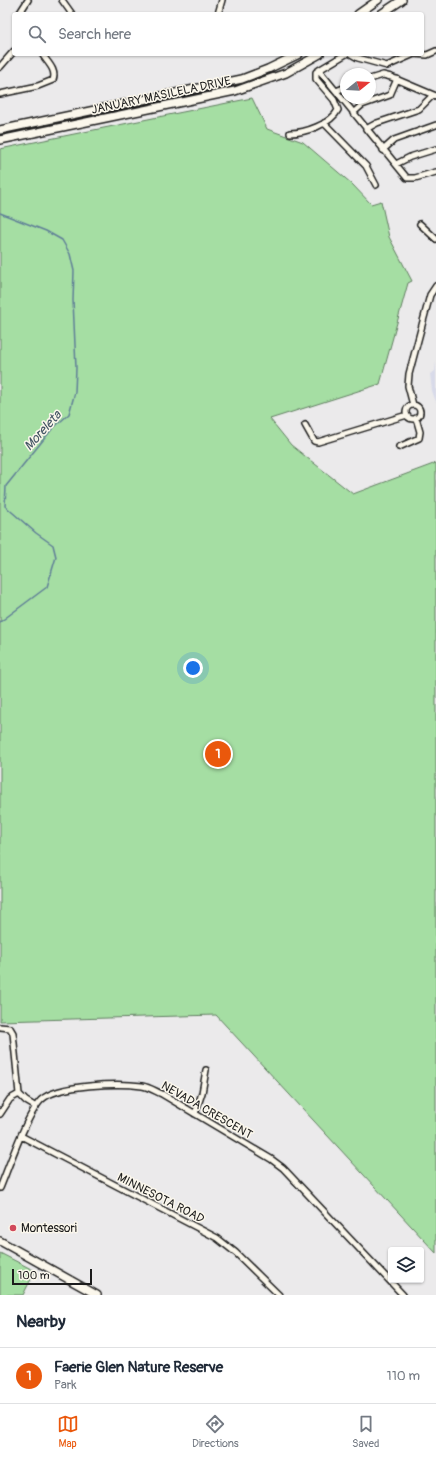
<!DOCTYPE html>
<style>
:root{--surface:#fff;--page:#f6f6f7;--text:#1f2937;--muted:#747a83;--line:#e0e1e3;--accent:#ea580c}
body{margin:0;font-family:Pangolin,sans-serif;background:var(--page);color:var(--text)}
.controls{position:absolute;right:12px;bottom:12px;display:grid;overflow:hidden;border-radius:4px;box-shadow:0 1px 3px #0004}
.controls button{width:36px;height:36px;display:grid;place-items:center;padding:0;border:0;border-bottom:1px solid var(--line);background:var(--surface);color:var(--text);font:20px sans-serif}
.compass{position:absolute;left:340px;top:68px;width:36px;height:36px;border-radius:50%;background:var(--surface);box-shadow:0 1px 3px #0004;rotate:72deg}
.scale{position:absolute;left:12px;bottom:10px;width:80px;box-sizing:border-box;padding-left:4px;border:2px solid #1c1c1c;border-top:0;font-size:11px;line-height:14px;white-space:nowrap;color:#1c1c1c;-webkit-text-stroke:3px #fbf7ec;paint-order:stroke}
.you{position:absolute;left:193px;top:668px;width:14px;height:14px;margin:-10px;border:3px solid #fff;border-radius:50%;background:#1a73e8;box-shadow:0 0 0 6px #1a73e833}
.badge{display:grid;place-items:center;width:26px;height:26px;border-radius:50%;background:var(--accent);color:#fff;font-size:13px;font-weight:700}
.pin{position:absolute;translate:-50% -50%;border:2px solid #fff;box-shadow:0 1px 4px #0006}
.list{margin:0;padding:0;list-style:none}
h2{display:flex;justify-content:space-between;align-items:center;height:52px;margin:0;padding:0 16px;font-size:17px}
h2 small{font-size:13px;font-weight:400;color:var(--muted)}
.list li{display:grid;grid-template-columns:26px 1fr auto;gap:12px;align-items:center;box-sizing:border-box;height:56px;padding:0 16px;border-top:1px solid var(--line)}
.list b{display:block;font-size:15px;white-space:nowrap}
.list p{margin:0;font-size:13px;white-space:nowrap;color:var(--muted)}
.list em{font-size:13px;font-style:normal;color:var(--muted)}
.icon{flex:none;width:22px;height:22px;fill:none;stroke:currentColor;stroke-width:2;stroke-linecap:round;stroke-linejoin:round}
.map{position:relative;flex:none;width:436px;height:1295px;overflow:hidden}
.search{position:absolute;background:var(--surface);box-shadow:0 1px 3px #0004;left:12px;right:12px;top:12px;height:44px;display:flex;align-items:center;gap:10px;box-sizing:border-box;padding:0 14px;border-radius:4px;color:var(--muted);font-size:15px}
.sheet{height:108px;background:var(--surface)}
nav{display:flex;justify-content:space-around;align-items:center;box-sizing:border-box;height:56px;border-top:1px solid var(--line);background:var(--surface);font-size:11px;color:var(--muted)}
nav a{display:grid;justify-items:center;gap:2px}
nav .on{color:var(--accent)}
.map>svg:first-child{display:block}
.built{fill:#d8dae9}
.green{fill:#a5dea3;stroke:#607d60}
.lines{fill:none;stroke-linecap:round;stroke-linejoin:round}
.stream{stroke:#5f7e97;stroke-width:1.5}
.street-casing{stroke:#1c1c1c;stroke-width:8}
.secondary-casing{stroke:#1c1c1c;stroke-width:10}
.street{stroke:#fbf7ec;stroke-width:5}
.secondary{stroke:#fbf7ec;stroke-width:7}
.poi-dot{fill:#d1495b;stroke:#fbf7ec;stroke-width:1.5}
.labels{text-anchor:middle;stroke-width:3;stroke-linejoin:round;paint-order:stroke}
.street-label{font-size:12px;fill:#1c1c1c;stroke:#fbf7ec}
.poi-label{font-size:12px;fill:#1c1c1c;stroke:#fbf7ec;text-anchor:start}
.water-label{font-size:13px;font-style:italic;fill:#435564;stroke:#fbf7ec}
</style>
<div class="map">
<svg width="436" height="1295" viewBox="0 0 436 1295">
<rect width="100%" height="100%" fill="#ebeaeb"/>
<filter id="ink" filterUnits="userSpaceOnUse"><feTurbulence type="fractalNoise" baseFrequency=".025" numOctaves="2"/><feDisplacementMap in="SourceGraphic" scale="8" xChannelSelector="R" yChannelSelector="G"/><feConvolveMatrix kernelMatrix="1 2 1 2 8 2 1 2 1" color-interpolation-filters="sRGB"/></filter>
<g filter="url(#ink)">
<path class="built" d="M436,361v41l-4,-11 -2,-17 5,-3z"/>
<path class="green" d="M252,98l15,31 36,13 49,42 19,20 10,-3 8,36 23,44 -4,2 -28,101 -110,35 21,26 62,49 83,-31v790l-220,-238 -216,6v-872z
M0,1253l35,18 -12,24h-23z"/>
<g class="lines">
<path class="stream" d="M0,213l46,18 16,9 8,14 4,17 -1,29 3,68 -1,24 -6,22 -17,15 -46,57 -1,20 31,27 17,12 3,12 -9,30 -47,35"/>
<g class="street-casing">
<path id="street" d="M62,0l10,14
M19,14l9,-14
M218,14l4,-14
M346,54l-27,16 3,4 85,104h8l21,-6
M351,54l7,4 29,8 27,-12
M414,54l13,1 9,-4
M0,67l14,-16
M370,79l13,-4 8,2 45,19
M336,91l10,-4
M0,94l38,-8 15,-6c4,-10 -6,-18 -11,-26
M353,113l9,-8 28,-10 7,-16
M324,123l42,43 10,19
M366,129l11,-6 42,-14 14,-14
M290,133c15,0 41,-9 48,-23l-4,-10 -18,-21v-7l3,-2
M383,150l11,-10 42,-15
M396,164l14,-7 26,-8
M420,224l16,15
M413,405l-5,-19 1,-12 21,-79 6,-9
M406 412a7 7 0 1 1 14 0a7 7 0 1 1-14 0Z
M305,425l9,16 4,1 89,-27
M399,447l20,-9 1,-6 -4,-14
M0,1027l10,1 3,5 6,61 7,7 10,6
M0,1114l10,-15 9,-5
M195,1114l7,-21 4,-23
M21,1136l196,102 19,15 43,42
M0,1188c9,-22 26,-72 41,-88 17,-16 79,-17 101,-14 7,1 13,5 20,8l109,65 12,9 120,127"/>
</g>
<g class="secondary-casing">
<path id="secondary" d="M358,14l20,-14
M381,14l21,-14
M0,130l242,-51 26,-10 31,-15
M0,140l235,-49 51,-18 34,-19
M0,1241l97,54"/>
</g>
<use href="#street" class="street"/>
<use href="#secondary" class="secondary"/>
</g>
</g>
<circle class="poi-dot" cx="13" cy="1228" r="4"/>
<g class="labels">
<g class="street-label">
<text transform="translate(161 95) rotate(-12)" y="4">JANUARY MASILELA DRIVE</text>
<text transform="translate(207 1110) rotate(30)" y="4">NEVADA CRESCENT</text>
<text transform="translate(161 1198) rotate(27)" y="4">MINNESOTA ROAD</text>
</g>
<g class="poi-label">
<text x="21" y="1232">Montessori</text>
</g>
<g class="water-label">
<text transform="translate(42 430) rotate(-48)" y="5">Moreleta</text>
</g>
</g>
</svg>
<div class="controls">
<button><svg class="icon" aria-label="layers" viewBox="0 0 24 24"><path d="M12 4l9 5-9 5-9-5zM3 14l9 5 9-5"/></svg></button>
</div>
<svg class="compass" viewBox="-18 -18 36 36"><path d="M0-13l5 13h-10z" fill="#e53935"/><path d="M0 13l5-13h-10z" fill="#747a83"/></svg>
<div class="scale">100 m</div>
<div class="you"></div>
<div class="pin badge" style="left:218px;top:754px">1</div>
<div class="search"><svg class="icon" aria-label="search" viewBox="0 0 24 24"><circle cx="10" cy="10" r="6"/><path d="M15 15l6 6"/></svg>Search here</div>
</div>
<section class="sheet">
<h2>Nearby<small></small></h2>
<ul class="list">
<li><span class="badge">1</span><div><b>Faerie Glen Nature Reserve</b><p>Park</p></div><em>110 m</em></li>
</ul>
</section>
<nav>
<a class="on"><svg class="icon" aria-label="map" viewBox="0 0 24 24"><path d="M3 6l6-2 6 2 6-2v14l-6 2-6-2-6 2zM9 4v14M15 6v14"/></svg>Map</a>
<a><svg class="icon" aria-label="directions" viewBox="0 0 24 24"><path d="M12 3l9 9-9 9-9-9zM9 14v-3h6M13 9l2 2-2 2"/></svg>Directions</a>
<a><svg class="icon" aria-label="saved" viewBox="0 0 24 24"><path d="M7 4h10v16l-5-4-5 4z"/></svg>Saved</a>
</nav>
